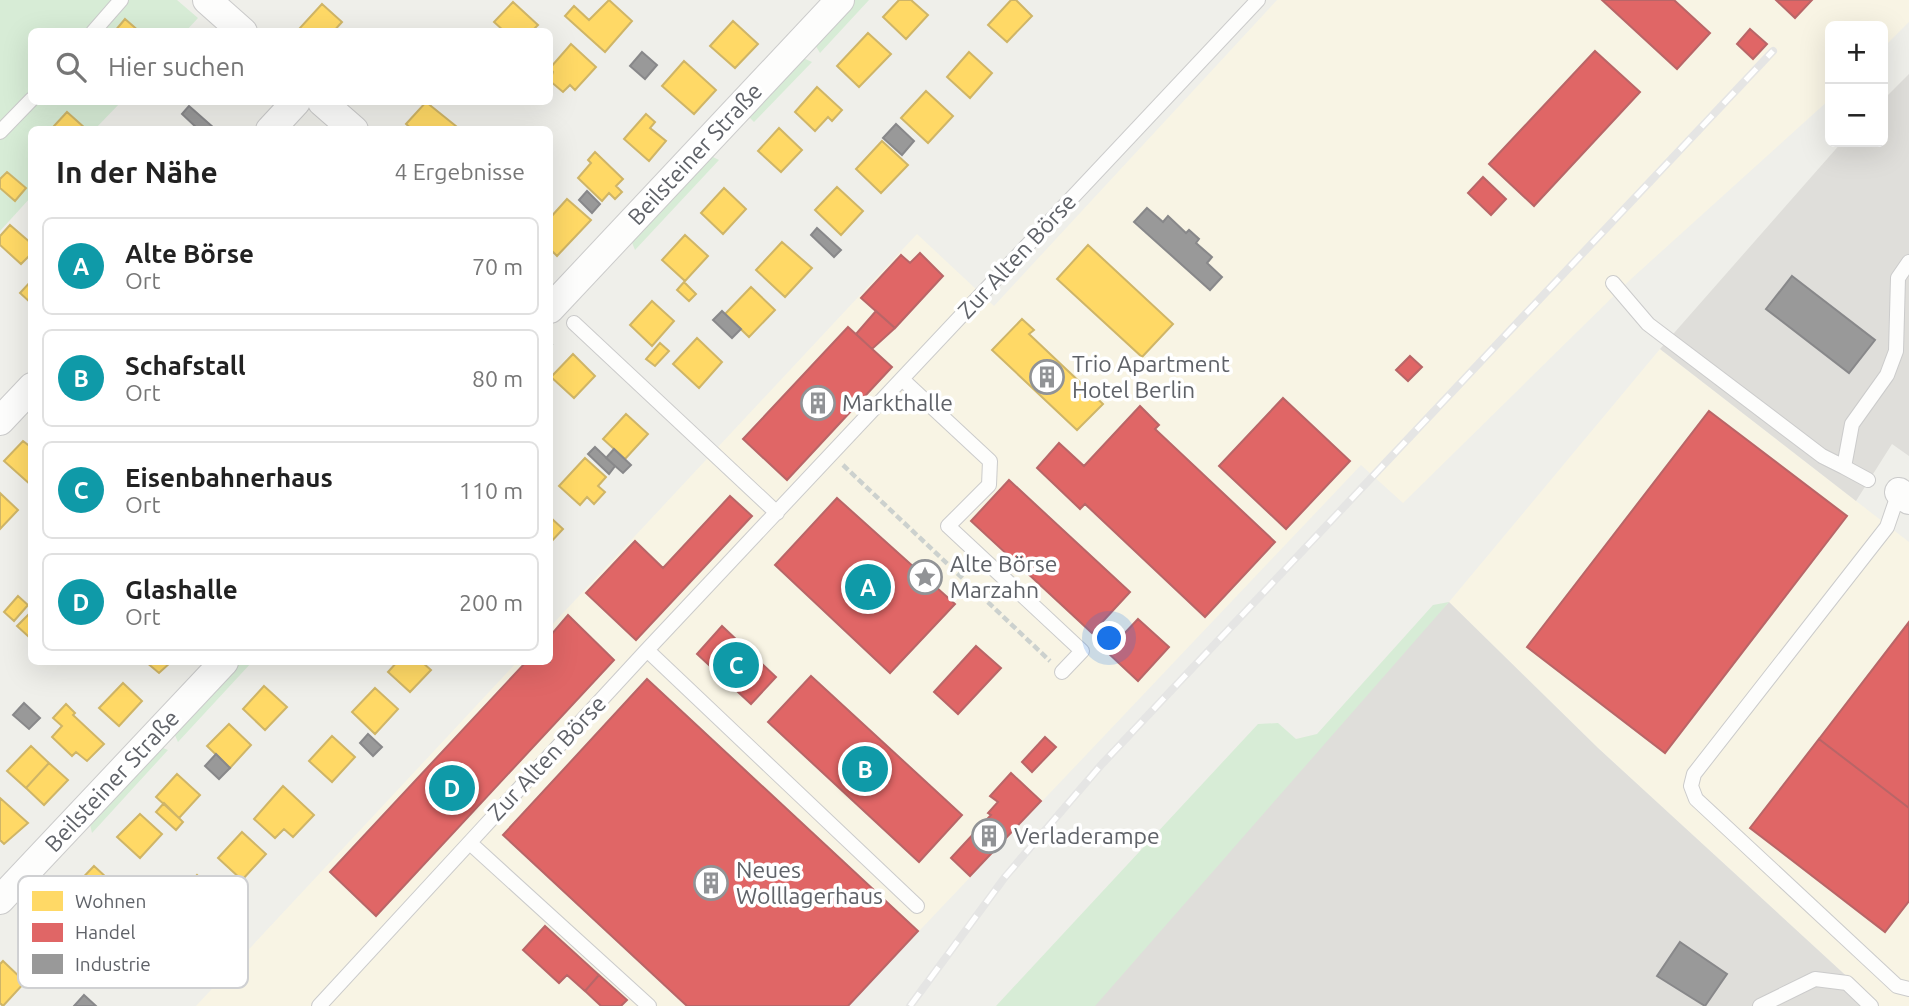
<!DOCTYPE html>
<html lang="de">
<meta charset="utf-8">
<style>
:root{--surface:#fff;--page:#f6f6f6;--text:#222;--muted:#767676;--line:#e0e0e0;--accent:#111827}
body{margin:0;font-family:Ubuntu,sans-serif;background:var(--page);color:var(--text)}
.controls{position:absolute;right:21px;top:21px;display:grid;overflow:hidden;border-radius:10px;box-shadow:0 7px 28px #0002}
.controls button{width:63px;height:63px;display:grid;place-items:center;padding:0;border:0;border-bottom:2px solid var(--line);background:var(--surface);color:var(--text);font:35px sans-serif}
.you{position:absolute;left:1110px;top:639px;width:24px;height:24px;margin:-18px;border:5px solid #fff;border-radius:50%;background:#1a73e8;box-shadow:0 0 0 10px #1a73e833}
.badge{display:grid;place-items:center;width:46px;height:46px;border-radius:50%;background:var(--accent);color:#fff;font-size:23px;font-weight:700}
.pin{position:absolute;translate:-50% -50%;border:4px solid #fff;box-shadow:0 2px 7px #0006}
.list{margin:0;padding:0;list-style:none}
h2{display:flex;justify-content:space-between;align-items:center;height:91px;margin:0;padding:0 28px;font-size:30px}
h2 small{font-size:23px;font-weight:400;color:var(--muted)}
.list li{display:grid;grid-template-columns:46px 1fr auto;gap:21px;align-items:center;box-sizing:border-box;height:98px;margin:0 14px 14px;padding:0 14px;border:2px solid var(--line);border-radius:10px}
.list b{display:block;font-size:26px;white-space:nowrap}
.list p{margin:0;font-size:23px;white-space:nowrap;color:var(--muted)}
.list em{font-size:23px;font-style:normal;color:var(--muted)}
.icon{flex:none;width:38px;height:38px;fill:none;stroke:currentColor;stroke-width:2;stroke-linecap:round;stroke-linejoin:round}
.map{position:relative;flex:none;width:1909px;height:1006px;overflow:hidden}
.search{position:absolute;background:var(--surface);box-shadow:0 7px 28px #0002;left:28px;top:28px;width:525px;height:77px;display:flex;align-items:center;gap:18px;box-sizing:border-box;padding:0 24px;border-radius:10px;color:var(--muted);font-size:26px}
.panel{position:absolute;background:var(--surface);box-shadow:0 7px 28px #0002;left:28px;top:126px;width:525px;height:539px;border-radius:10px}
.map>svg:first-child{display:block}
.commercial{fill:#f8f4e4}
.industrial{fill:#dfdeda}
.green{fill:#d7ecd6}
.homes{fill:#ffd966;stroke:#cfb567;stroke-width:2}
.shops{fill:#e06666;stroke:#b96567;stroke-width:2}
.industry{fill:#999;stroke:#88888a;stroke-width:2}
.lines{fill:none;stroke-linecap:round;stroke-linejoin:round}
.service-casing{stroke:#cbcbcb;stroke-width:16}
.minor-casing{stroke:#cbcbcb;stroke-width:30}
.path{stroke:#ccd1ce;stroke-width:4.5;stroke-dasharray:7 3.5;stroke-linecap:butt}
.service{stroke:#fdfdfc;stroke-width:14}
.minor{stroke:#fdfdfc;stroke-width:28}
.rail-casing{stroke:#e5e5e4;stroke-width:8}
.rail{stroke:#fff;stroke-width:5;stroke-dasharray:16;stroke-linecap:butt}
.labels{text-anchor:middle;stroke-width:7;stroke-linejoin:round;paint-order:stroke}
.street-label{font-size:23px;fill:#5f6268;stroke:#fff}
.poi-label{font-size:23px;fill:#5f6268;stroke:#fff;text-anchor:start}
.key{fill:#fff;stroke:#cfd0d2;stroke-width:2}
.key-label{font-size:19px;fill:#5f6268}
</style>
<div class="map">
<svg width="1909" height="1006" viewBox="0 0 1909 1006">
<rect width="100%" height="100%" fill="#efefea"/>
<path class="commercial" d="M1277,0h632v22l-26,26v-22h-53v73l-199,180 -228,224 -42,-38 -513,541h-652l321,-344h33v-35l367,-393 77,72z
M1660,349l249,193v464h-30l-281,-258 -149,-146z"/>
<path class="industrial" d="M1909,74v382l-17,-12 -36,57 -196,-152 182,-207h41v-42z
M1449,602l149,146 281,258h-808z"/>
<path class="green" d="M0,0h177l21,18 -12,13 -154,1v70h89l-26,27 -63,1 -1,67 -31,34z
M854,0h15l-49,53 -6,-10z
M801,57l11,5 -58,60 -7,-7z
M709,155l10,5 -84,90 -4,-10z
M1449,602l-354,404h-99l262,-282 20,-1 18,16 21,-5 116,-129z
M239,662h13l-74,80 -5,-11z
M158,746l10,4 -76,83 -3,-13z"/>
<path class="homes" d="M609,0l23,21 -27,31 -40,-36 9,-10 15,14z
M899,0h12l17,15 -22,24 -23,-22z
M1011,0h5l16,16 -25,26 -19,-17z
M513,2l25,23 -7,7h-26l-11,-10z
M322,4l20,18 -9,10h-32l-2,-3z
M125,19l15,13h-26z
M733,21l25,23 -23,24 -25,-22z
M868,33l23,21 -32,33 -22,-21z
M571,44l25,23 -21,23 -5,-5 -7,7 -13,-11 3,-9 -3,-4z
M969,52l23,21 -22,25 -23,-21z
M684,61l32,29 -22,24 -32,-28z
M817,87l25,23 -10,11 -4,-4 -13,14 -20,-19z
M926,91l27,25 -25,27 -27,-25z
M426,102l31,25 -2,3h-42l-7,-6z
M67,112l19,17v1h-28l-4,-4z
M646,114l9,8 -5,6 16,13 -17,20 -25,-22z
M779,128l23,22 -21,22 -23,-21z
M882,141l26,24 -27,28 -25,-24z
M595,152l28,27 -7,7 6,6 -7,7 -6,-6 -7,8 -24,-23 13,-15 -3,-3z
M7,172l19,16 -11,13 -15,-13v-9z
M837,187l26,24 -22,24 -26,-25z
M724,188l22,21 -23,25 -22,-21z
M567,199l24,21 -34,36 -7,-7v-31z
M10,225l22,19v9l-11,11 -21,-19v-9z
M685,235l23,21 -23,25 -23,-21z
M782,242l30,26 -27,29 -29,-27z
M1088,245l85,79 -31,33 -85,-78z
M32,280v24l-12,-11z
M684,282l12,12 -7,7 -12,-11z
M751,287l24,23 -26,27 -24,-23z
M652,301l22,20 -22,25 -22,-21z
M1022,319l12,11 -5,4 74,70 -26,26 -85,-80z
M697,338l25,24 -23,26 -26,-24z
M660,343l9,8 -14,15 -9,-7z
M573,354l22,22 -21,22 -23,-21z
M626,414l22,20 -23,25 -22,-20z
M23,441l9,7v38l-28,-25z
M585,458l21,19 -8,9 7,6 -11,12 -7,-7 -7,8 -21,-19z
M0,493l18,17 -18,19z
M550,517l13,12 -13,14z
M18,596l10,9 -14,16 -10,-9z
M32,611v24l-3,2 -12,-11z
M146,662h25l-12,11z
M397,662h25l9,8 -21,22 -22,-20z
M123,683l19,18 -23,25 -20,-18z
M264,686l23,21 -22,23 -22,-21z
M375,688l23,21 -23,25 -23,-22z
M66,704l9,9 -2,2 31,29 -17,17 -11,-9 -4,4 -20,-19 10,-11 -9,-8z
M229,724l22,21 -21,23 -23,-22z
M332,736l23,21 -23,25 -23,-21z
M31,746l18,17 -23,25 -19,-17z
M49,763l19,17 -24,25 -18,-17z
M177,774l23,21 -21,23 -23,-21z
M283,786l31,29 -21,22 -9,-8 -9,9 -21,-19z
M0,798l28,25 -24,21 -4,-4z
M164,803l19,19 -7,8 -20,-18z
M140,814l22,20 -22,24 -23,-21z
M242,832l24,22 -24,26 -24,-22z
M94,866l26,24 -9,11 -8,-7 -11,12 -19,-18z
M197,875l23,22 -14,19 -2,-1 -8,7 -23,-21z
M3,961l22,21 -22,24 -3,-3v-39z"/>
<path class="shops" d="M1602,0h72l36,33 -33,36z
M1776,0h36l-17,18z
M1750,29l17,15 -14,15 -16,-15z
M1595,51l45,41 -106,114 -45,-42z
M1483,177l23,22 -15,16 -23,-22z
M920,253l23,23 -48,52 -34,-30 40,-43 9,8z
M876,311l19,17 -23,21 -16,-15z
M848,327l44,40 -105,113 -44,-41z
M1410,356l12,11 -14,14 -12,-11z
M1283,398l67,63 -64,68 -67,-63z
M1140,406l19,19 -4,4 120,113 -70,75 -120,-113 -5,5 -43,-41 22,-25 25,23z
M1709,411l138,105 -182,237 -138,-106z
M1009,480l121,112 -38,41 -121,-112z
M730,496l22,20 -116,124 -50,-47 49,-52 28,27z
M837,498l118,106 -65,69 -115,-108z
M568,615l46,45 -238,256 -46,-44 196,-210h24v-26z
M1138,619l31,28 -31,34 -31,-29z
M1909,622v186l-90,-69z
M722,626l54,51 -25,27 -54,-50z
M976,646l25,22 -43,46 -24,-22z
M811,676l151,139 -43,47 -151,-140z
M647,679l271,252 -70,75h-161l-184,-171z
M1045,737l11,10 -24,25 -10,-10z
M1819,739l90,69v93l-24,31 -135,-104z
M1011,773l30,28 -71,75 -19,-18 40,-43 -3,-2 10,-11 -8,-6z
M545,926l54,49 -14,16 -18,-16 -8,8 -36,-33z
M599,975l28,25 -6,6h-20l-16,-15z"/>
<path class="industry" d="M642,52l15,13 -12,14 -15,-13z
M189,106l25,22 -2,2h-13l-17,-16z
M896,124l18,17 -12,14 -19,-17z
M587,191l13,13 -8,9 -13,-13z
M1147,208l16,14 5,-6 18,17 3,-3 10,9 -3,4 16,14 -5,6 15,14 -12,13 -76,-68z
M817,228l24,22 -7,7 -23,-22z
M1792,276l83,64 -26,33 -83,-64z
M722,311l19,18 -9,9 -19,-18z
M595,447l20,19 -6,8 -21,-20z
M614,449l17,16 -8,8 -17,-15z
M24,703l16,15 -11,11 -16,-14z
M368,734l14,13 -9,9 -13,-13z
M216,754l14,14 -11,11 -14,-13z
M1680,942l47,32 -22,32 -48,-30z
M84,995l12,11h-22z"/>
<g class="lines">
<g class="service-casing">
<path id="service" d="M93,32l28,-32
M0,132l32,-33
M1613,283l35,41 174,132 22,11
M574,323l203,190
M903,380l87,81 -1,24 -41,41 134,125 -20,21
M1868,480l-24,-13 8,-43 35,-49 9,-24 2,-73 11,-16
M1899,492l-12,35 -193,247 -3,12 5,13 201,187 12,3
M647,650l270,256
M470,843l179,163
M319,1006l328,-356 611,-650
M1760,1006l55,-27 32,4 24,23"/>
</g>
<g class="minor-casing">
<path id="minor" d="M207,0l36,32
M322,102l32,28
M270,130l26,-28
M550,309l290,-309
M0,421l32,-34
M1899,492l10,8
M0,900l224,-238"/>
</g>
<path class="path" d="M550,344l2,2
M843,465l207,196"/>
<use href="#service" class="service"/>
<use href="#minor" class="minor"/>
<g class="rail-casing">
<path id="rail" d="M910,1006l95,-129 97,-113 671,-713"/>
</g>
<use href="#rail" class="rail"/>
</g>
<defs>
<g id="building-ring" transform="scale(1.75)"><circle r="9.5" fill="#fff" stroke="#919396" stroke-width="1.5"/><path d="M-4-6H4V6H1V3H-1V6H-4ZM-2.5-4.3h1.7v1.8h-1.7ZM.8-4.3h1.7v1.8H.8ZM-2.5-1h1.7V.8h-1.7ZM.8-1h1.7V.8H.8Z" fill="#919396"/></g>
<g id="sight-ring" transform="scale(1.75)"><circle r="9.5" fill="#fff" stroke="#919396" stroke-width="1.5"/><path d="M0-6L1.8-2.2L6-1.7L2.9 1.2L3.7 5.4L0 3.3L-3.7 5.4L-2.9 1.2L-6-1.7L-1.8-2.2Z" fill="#919396"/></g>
</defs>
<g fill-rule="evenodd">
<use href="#building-ring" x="1047" y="377"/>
<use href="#building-ring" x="818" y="403"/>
<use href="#sight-ring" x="925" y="577"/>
<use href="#building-ring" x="989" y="836"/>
<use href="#building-ring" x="711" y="883"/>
</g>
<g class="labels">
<g class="street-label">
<text transform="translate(695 154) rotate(-47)" y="8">Beilsteiner Straße</text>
<text transform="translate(1017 256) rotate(-47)" y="8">Zur Alten Börse</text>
<text transform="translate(547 758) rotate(-47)" y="8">Zur Alten Börse</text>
<text transform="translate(112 781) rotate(-47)" y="8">Beilsteiner Straße</text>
</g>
<g class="poi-label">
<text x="1072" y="372">Trio Apartment<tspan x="1072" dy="26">Hotel Berlin</tspan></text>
<text x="842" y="411">Markthalle</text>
<text x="950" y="572">Alte Börse<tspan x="950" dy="26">Marzahn</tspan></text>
<text x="1014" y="844">Verladerampe</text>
<text x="736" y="878">Neues<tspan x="736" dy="26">Wolllagerhaus</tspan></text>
</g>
</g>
<rect x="18" y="876" width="230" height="112" rx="10" class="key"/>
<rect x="32" y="891" width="31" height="20" fill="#ffd966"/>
<rect x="32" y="923" width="31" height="19" fill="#e06666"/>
<rect x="32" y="954" width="31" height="20" fill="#999"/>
<g class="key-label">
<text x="75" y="908">Wohnen</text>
<text x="75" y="939">Handel</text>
<text x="75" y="971">Industrie</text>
</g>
</svg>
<div class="controls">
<button>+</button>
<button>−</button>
</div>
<div class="you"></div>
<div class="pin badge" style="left:868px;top:587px;background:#0f9aa8">A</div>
<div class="pin badge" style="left:865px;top:769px;background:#0f9aa8">B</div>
<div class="pin badge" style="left:736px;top:665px;background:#0f9aa8">C</div>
<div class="pin badge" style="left:452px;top:788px;background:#0f9aa8">D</div>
<div class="search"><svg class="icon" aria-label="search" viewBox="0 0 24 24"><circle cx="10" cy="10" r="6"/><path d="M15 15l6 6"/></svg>Hier suchen</div>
<section class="panel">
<h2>In der Nähe<small>4 Ergebnisse</small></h2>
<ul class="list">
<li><span class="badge" style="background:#0f9aa8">A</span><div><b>Alte Börse</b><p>Ort</p></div><em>70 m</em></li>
<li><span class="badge" style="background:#0f9aa8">B</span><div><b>Schafstall</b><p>Ort</p></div><em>80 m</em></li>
<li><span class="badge" style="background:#0f9aa8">C</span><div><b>Eisenbahnerhaus</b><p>Ort</p></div><em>110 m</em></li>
<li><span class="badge" style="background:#0f9aa8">D</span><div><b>Glashalle</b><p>Ort</p></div><em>200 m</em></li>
</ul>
</section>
</div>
